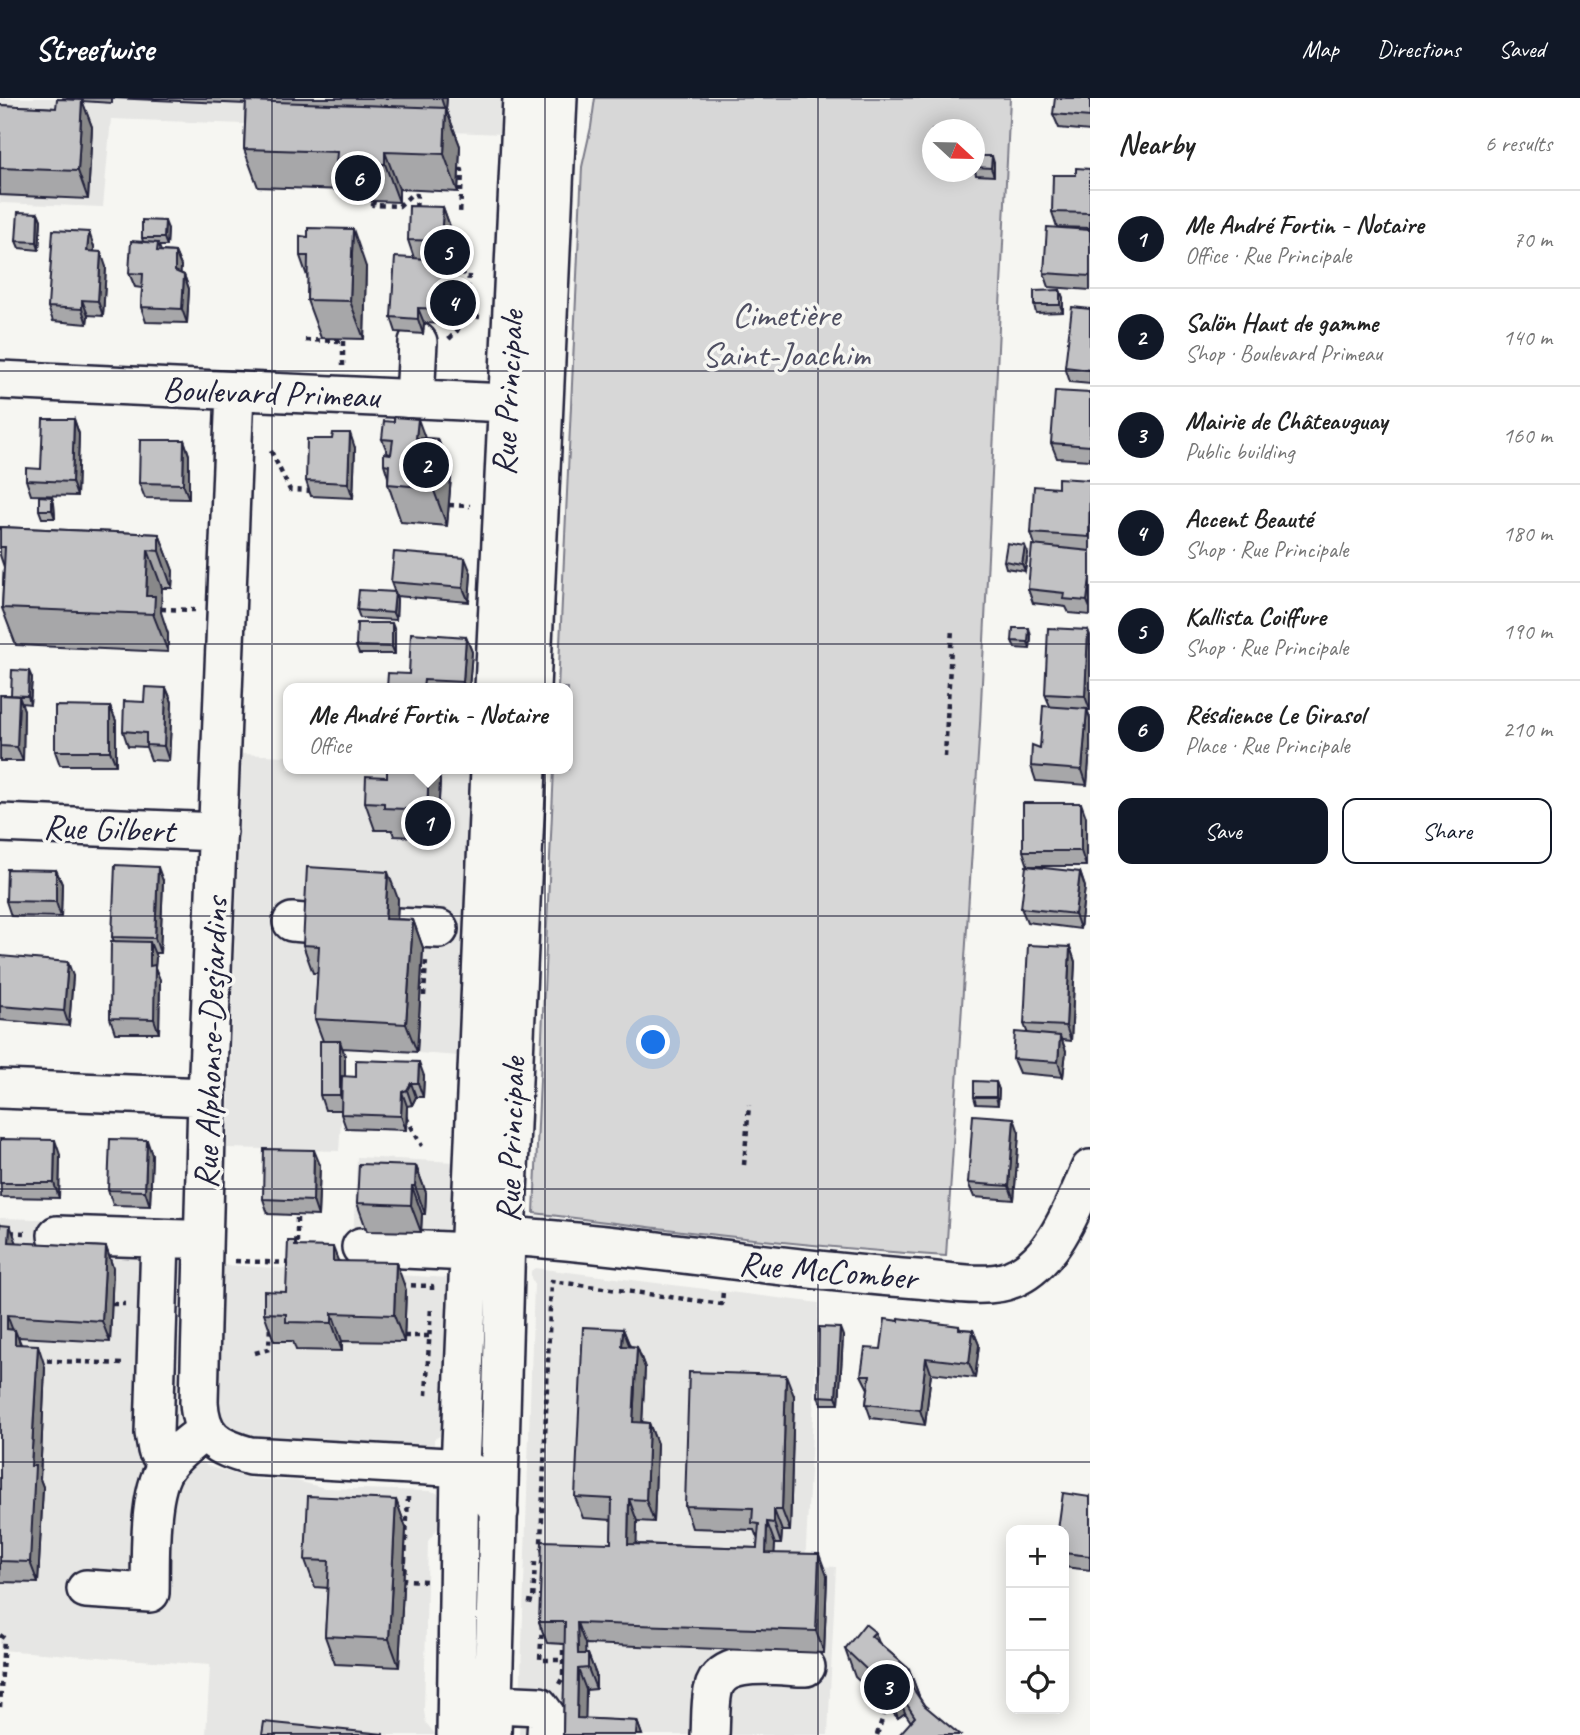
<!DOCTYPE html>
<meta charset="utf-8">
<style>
:root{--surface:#fff;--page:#f6f6f6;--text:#222;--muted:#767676;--line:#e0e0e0;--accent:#111827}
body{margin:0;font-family:Caveat,sans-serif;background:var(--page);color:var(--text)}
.controls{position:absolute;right:21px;bottom:21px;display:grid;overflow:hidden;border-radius:14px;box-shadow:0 4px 18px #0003}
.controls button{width:63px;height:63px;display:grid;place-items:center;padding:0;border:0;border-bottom:2px solid var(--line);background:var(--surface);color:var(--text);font:35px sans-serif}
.compass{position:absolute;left:922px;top:21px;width:63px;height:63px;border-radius:50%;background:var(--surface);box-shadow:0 4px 18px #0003;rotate:112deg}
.you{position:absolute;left:654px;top:945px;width:24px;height:24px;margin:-18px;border:5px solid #fff;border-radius:50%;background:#1a73e8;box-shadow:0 0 0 10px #1a73e833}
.badge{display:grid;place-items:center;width:46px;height:46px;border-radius:50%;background:var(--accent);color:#fff;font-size:23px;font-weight:700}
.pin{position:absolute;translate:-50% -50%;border:4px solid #fff;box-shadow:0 2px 7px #0006}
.popup{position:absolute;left:283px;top:585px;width:290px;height:91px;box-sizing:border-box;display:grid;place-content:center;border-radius:14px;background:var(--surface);filter:drop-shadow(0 2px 5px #0005);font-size:23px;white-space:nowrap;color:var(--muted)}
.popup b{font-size:26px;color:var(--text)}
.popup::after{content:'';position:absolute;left:50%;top:100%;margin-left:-14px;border:14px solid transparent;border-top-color:var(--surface)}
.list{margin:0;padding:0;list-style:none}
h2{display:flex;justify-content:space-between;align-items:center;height:91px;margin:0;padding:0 28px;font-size:30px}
h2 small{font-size:23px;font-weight:400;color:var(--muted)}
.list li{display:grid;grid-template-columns:46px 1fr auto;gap:21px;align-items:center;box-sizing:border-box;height:98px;padding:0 28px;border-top:2px solid var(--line)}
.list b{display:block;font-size:26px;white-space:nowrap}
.list p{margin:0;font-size:23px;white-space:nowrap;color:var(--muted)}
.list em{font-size:23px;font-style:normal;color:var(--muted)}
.actions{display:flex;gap:14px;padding:21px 28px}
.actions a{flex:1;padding:16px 0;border:2px solid var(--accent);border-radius:14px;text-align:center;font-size:24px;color:var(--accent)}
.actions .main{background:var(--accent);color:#fff}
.icon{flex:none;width:38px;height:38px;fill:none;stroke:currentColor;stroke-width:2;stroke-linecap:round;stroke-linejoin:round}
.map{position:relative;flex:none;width:1090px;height:1637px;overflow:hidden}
header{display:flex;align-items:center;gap:42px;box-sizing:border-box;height:98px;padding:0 35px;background:var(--accent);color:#fff}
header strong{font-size:33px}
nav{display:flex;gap:38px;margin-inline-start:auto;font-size:24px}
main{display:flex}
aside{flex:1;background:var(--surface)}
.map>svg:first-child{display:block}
.built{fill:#e6e6e4}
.green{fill:#d7d7d7;stroke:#7c7c89;stroke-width:2;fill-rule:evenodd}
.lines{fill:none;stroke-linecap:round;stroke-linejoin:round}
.minor-casing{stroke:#22223b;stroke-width:42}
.path{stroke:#22223b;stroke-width:4.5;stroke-dasharray:5 5;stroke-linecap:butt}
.minor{stroke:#f6f6f2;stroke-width:37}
.wall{fill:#a7a7a9;stroke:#22223b;stroke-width:2}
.shaded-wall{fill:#888889;stroke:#22223b;stroke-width:2}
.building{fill:#c2c2c4;stroke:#22223b;stroke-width:2}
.grid{fill:none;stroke:#22223b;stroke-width:2;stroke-opacity:0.55}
.labels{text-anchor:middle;stroke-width:7;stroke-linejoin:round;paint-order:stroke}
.park-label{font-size:35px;fill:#4f4f62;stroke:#f6f6f2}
.street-label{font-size:35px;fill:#22223b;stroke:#f6f6f2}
</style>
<header>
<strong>Streetwise</strong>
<nav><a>Map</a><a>Directions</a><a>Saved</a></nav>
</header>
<main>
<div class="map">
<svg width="1090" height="1637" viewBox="0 0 1090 1637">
<rect width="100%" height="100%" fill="#f6f6f2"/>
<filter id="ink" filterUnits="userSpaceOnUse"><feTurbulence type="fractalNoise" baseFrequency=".0143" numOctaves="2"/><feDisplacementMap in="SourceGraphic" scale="14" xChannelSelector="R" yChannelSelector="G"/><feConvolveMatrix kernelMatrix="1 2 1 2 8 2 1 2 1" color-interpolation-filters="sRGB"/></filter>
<g filter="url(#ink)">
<path class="built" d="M0,0h505l-2,36 -392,-15 -8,88 -103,-4z
M242,656l46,2v13h186l-14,287 -114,-8 -7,103 -112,-3z
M357,1059l99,5 -5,102 -99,-3z
M0,1120l176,5 -6,138h7v47l3,18 16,28 11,12 45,13 45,2 28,7 106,3 6,2 4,5v21l-2,8 -11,14 -4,170 2,12 10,12h-230l4,-70 -210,-15z
M223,1167l227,13 -6,152 -2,5 -8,4v6l-180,-7 -10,-1 -18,-10 -8,-20z
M535,1170l284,35 -14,262 31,2 -8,168h-309l15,-452 -3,-5v-7z"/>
<path class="green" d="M595,0h415l-30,626 -34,532c-138,-9 -275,-26 -412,-43l20,-444h14v-81h-10l24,-521 9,-40zM932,32h42v42h-42z"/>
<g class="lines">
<g class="minor-casing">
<path id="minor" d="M0,282l530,24
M235,293l-28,706 -8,305c2,36 18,45 51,54l215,12 14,10 20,34
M415,301l3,-57
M494,590l28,-590
M531,590l27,-590
M0,725l218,9
M292,824l24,2
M396,829l43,2
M0,991l207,8
M57,1137l128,4
M506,1138c137,9 274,34 411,43 27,2 71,11 95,0 42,-17 61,-72 78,-110
M160,1142l-6,193 3,17 10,14
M361,1149l108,5
M86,1491l64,4c1,-32 -3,-104 18,-129 10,-13 24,-23 37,-33
M493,1606l46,2 8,11 -1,18
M456,1637l4,-268 30,-698
M492,1637l14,-499 21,-467
M710,1637c1,-14 0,-30 3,-44 7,-36 66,-24 93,-24"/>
</g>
<path class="path" d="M459,72h3l-2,46
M374,103l-1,4 26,1 12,-11h6l-1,16
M451,154h8
M462,155l-2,20 9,1 -3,42
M457,208l8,10
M449,241l8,-8 8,-15 15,1
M305,242l38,1
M343,268v-27
M271,353l19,39 21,1
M449,407l21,1
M161,511l34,1
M945,659l7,-129
M438,726h5l-1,25
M424,898l2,-37
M406,1019l16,29
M744,1067l5,-60
M0,1134l27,1
M297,1145v-28
M235,1163l58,2
M401,1187l31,1v5
M112,1206h13
M404,1238h26
M255,1255l14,-4 1,-24
M37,1262l86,4
M426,1297l5,-88
M408,1399l-4,83 23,1
M543,1454l-2,-8 10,-263 171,23 1,-13
M528,1503l5,1 2,-40 10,1
M542,1526l-2,36h23
M0,1537l4,3 -4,69
M559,1586l4,-7v-34
M877,1637l9,-28"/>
<use href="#minor" class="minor"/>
</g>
<path class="wall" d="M63,0h384l-1,11 14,37 -2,46 -59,-3v13l-49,-2 -4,-10 -88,-3 -14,-38 2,-45 -134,-6v5l-30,-2 10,26 -4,72 -88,-4v-90l56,3z
M1090,0v33l-31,-3 -6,-14z
M975,58l19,7v13l-18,-1 -1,-5z
M1090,71v59l-33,-1 -5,-15 24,-37z
M443,109l10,28 -2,34 -4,-1 2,6h4l5,14 -1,21h-9l-1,15 -23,-1 -1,11 -27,-2 -5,-15 23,-59 -6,-18z
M38,115l3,7 -2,30 -20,-2 -3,-7z
M168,131l-1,17h-8l2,5 14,1 6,14 -1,7 4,2 5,14 -2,34 -41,-1 -5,-15 1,-19 -7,-1 -6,-14 14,-31 -1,-4z
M1090,132v60l-41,-3 -5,-14z
M300,138l66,31 -2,72 -43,-1 -14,-38 1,-21 -8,-23z
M94,149v5l12,15 -3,49 -15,-1 -1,9 -34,-3 -5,-14z
M1060,192l3,8v14l-27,1 -2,-8z
M1090,211v75l-20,-2 -5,-15z
M1090,295v67l-33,-2 -6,-15z
M74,321l5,15 -2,62 -46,-1 -5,-15 15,-11z
M425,340l13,1 13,38 -4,49 -46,-4 -13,-38v-7l-4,-13 4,-10 -6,-15z
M184,342l5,15v44l-44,-1 -6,-15z
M355,350l-2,50 -42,-2 -5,-15z
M1090,382v135l-21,-2 -3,-6 -33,-4 -5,-14 7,-44 -4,-12 27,-45z
M52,399l2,7 1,14h-13l-3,-8z
M0,429l159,7 14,37 -1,17h-10l-2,24 8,22v18l-152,-7 -14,-37 2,-41 -4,-12z
M1028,455l-3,18 -19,-3 -2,-7z
M471,475l-2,29 -73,-6 -5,-14z
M395,494l2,7 -1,21 -36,-2 -3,-8z
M1088,532l2,6v74h-3l3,8v30l-3,37 -51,-4 -5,-15 9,-18 10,-42 -5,-12z
M395,533v23h-36l-3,-8z
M1031,538l-1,13 -15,-1 -3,-7z
M466,539l6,15 -3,36h-82z
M32,580l-2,26 -9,-1 3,7 -1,51h-23v-66h11z
M166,590l6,14 -3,59 -18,-1 -5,-13 -18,-1 -5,-15 21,-29z
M110,609l6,14v44h-56l-5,-14z
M387,671h49l4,11 -3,58 -43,-2 -2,-6h-17l-10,-28 22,-25z
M1086,719v49h-58l-5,-15z
M56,772l6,14 -1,33 -50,-1 -5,-15z
M1080,774l5,15 -5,42 -53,-7 -6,-14z
M163,783l-3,72h-6l2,4 -1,11 5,12 -1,53h-44l-5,-15 4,-77 -2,-4z
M398,801l-1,20 16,1 10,28 -6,104 -75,-4 3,8v21l79,-1 -1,21h-7l-4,8 -5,1 -1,24 -60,-2 -5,-14v-4h-16l-5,-15 3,-54 -8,-22 3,-46h-5l-10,-28z
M1070,849l5,15 -4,79 -9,-1 4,11 -3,26 -44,-4 -6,-14 15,-25 -4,-10z
M0,858l73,20 -4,50 -69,-6z
M996,984l3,8 -1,15 -22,-1 -2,-7z
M1019,1035l-5,67 -40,-3 -6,-14z
M0,1041l60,16 -1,43 -58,-1z
M152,1057l-2,51 -37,-1 -5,-15z
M320,1067l-2,51 -50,-2 -5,-15z
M416,1068l10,27 -1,21h-3l-1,18 -54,-1 -10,-28z
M0,1126l17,19 89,4 7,21 -3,74 -92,-5 3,7 24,23 -5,112 3,8 -5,96 -38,-1z
M295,1143l2,5 42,15 67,29 -2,52 -62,-1v10l-46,-1 -3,-9h-19l-10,-28 22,-21z
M959,1228l1,3 13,1 6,15 -4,33 -44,-5 -6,52 -54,-7 -5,-14 2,-15 -7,-14 20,-26z
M623,1231l7,17 7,1 8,21 -3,54 7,1 8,21 -3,78 -17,-1 -1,23 121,4 1,-8 -4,-10 -62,-2 -7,-22 109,-110 -4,135h-8l-1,13h-6l-1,9 53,23 -3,77 -239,-9v10h3l8,21v14l-10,1 -1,29 52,2 5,14h-79l2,-91 -18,-1 -8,-21 72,-79 1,-23 -29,-2 -8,-21z
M843,1238l-4,68h-18l-3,-8z
M1090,1399v73l-26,-3v-37z
M396,1402l10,28 -7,139 -64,-3 -10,-28 3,-48 -13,-1 -10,-27z
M878,1544l31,27 10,27v1l5,8 -13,17 -6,-9 -7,5 -43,-41 -10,-28z"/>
<path class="shaded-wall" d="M441,0h6l-1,11 14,37 -2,46 -14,-38 2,-41z
M82,2l10,27 -4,72 -10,-28z
M385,54l14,37v13l-14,-38z
M992,58l2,7v13l-3,-8z
M443,109l10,28 -2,34 -10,-28z
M38,115l3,7 -2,30 -2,-8z
M165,123l3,8 -1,17 -3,-8z
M353,131l13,38 -2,72 -14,-38z
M89,134l5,15 -1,19 -6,-15z
M101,154l5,15 -3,49 -5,-15z
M175,154l6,14 -1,19 -5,-14z
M444,162l5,15 -6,-2z
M453,176l5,14 -1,21 -5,-14z
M184,177l5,14 -2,34 -5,-14z
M1060,192l3,8v14l-3,-7z
M443,196l5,15 -1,15 -5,-15z
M82,202l6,15 -1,9 -5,-15z
M418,210l6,15 -1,11 -5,-15z
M74,321l5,15 -2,62 -5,-14z
M418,321l14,38 -16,-19z
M350,335l5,15 -2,50 -5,-15z
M438,341l13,38 -4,49 -14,-38z
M184,342l5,15v44l-6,-15z
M52,399l2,7 1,14 -3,-8z
M159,436l14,37 -1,17 -13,-37z
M1025,448l3,7 -3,18 -3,-7z
M148,452l14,38 -1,24 7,22v18l-22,-56z
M465,460l6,15 -2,29 -6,-14z
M1090,479v31l-3,-7z
M395,494l2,7 -1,21 -3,-7z
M392,525l3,8v23l-3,-7z
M1029,530l2,8 -1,13 -2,-7z
M1088,532l2,6v74l-5,-14z
M466,539l6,15 -3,36h-4l-2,-6z
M29,573l3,7 -2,26 -2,-8z
M166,590l6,14 -3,59 -5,-15z
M19,598l5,14 -1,51 -6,-14z
M110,609l6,14v44l-6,-14z
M1087,611l3,9v30l-3,37 -5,-15z
M429,671h7l4,11 -3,58 -10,-28z
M1081,705l5,14v49l-5,-15z
M158,769l5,14 -3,72 -5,-15z
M56,772l6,14 -1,33 -5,-15z
M388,774l10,27 -2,47 -11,-27z
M1080,774l5,15 -5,42 -5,-15z
M413,822l10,28 -6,104 -11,-28z
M150,844l6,15 -1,11 5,12 -1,53 -5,-14 -4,-53z
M1070,849l5,15 -4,79 -5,-15z
M68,864l5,14 -4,50 -5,-15z
M1060,938l6,15 -3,26 -5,-15z
M340,943l5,15v54l-5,-15z
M419,964l5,14 -1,21 -5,-14z
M996,984l3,8 -1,15 -2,-8z
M411,985l5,14 -4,8 -5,-15z
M402,994l5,14 -1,24 -5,-14z
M1014,1020l5,15 -5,67 -5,-14z
M55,1042l5,15 -1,43 -5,-15z
M147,1042l5,15 -2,51 -5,-15z
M314,1052l6,15 -2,51 -5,-15z
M416,1068l10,27 -1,21 -10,-28z
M412,1088l10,28 -1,18 -10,-27z
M10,1127l8,21 -9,-4z
M106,1149l7,21 -3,74 -8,-21z
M333,1149l10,27 -10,-13z
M396,1164l10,28 -2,52 -10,-27z
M332,1215l10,28v10l-10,-28z
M7,1217l8,21v-6l8,21 -1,15 -15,-37z
M840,1230l3,8 -4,68 -3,-7z
M623,1231l8,21 -9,-4z
M973,1232l6,15 -4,33 -6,-15z
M38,1247l7,22 -5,112 3,8 -5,96 -8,-21 1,-96z
M637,1249l8,21 -4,75 -8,-21z
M926,1260l5,15 -6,52 -5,-15z
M786,1277l8,21 -4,135 -8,-21z
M649,1325l8,21 -3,78 -8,-22z
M629,1401l8,22 -1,45 -8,-22z
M396,1402l10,28 -7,139 -10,-28z
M774,1412l8,21 -1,13 -7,-21z
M767,1424l8,22 -2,30 -7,-21z
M819,1456l8,22 -3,77 -8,-22z
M577,1525l8,21 1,24 -8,-14z
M875,1534l10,27 -14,-23z
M588,1556l8,21v14l-8,-21z
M578,1571l8,21 -1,45 -8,-17z
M909,1571l10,27 -5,7 -10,-28z
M895,1588l10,27 -7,5 -10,-28z
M637,1623l5,14h-6z"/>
<path class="building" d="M1055,0h35v19l-37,-3z
M57,1l25,1 -4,71 -78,-3v-63l56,3z
M246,3l200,7 -2,46 -59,-2v12l-49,-1 1,-11 -93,-3z
M975,58h17l-1,12 -16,-1z
M1076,70l14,1v44l-38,-1 1,-37h23z
M409,108l34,1 -2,34 -33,-1z
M18,114l20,1 -1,29 -21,-1z
M142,122l23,1 -1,17h-22z
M1047,129l43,3v46l-46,-3z
M308,130l45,1 -3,72 -43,-1 1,-44h-8v-20l8,1z
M53,132l36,2 -2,19 14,1 -3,49 -16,-1v9l-34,-2z
M131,143l27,2 -1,8 18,1v19l9,4 -2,34 -41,-2 2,-33 -14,-1z
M395,159l49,3 -1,13 10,1 -1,21 -9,-1 -1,15 -24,-1v11l-27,-2z
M1060,192v15h-26v-14z
M1072,209l18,2v61l-25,-3z
M1055,293l35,2v53l-39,-3z
M394,319l24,2 -2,19 22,1 -5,49 -45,-4 1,-19 -5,-1v-11l7,1 2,-14 -11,-1 2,-18 10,1z
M43,321h31l-2,63 -46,-2v-12l15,1z
M333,335h17l-2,50 -42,-2 1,-42h25z
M140,342h44l-1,44 -44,-1z
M1058,380l32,2 -1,57 -58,-4 3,-47 24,2z
M39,398l13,1v13h-13z
M0,429l159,7v17l-11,-1 -2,46h9l-1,18 -152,-6 3,-61h-5z
M1007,445l18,3 -3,18 -18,-3z
M1032,447l58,6v26l-3,24 -24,-2 1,-6 -36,-4z
M394,454l71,6 -2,30 -72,-6z
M359,492l36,2 -2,21 -36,-3z
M357,525h35v24l-36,-1z
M1013,530h16l-1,14 -16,-1z
M1048,530l40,2 -3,66 -40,-2z
M411,535l55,4 -3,45 -39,-2 -1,8h-36l1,-15 21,1z
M12,572l17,1 -1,25 -17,-1z
M145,589l21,1 -2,58 -18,-1v-12l-23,-2 1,-30 20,1z
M0,597l19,1 -2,51 -17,-1z
M55,608l55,1v44h-55z
M1043,608l44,3 -5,61 -51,-4 1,-21 8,3z
M387,671h42l-2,41 -43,-2v-5l-19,-1 1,-26 21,1z
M1023,705h58v48h-58z
M115,767l43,2 -3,71 -43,-1z
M1026,768l54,6 -5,42 -54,-6z
M307,769l81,5 -3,47 28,1 -7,104 -91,-5 4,-73 -16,-1z
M7,771l49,1v32l-50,-1z
M111,843l39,1v24l5,-1 -1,54 -44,-1z
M1028,847l42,2 -4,79 -42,-2z
M0,858l68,6 -4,49 -64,-5z
M1015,934l45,4 -2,26 -45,-3z
M320,943h20v54h-20z
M356,962l63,2 -1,21h-7l-4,7 -5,2 -1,24 -60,-2 1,-38 14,1z
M974,983l22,1v15h-22z
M973,1017l41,3 -5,68 -41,-3z
M0,1041l55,1 -1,43h-54z
M110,1041l37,1 -2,51 -37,-1z
M264,1051l50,1 -1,51 -50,-2z
M359,1066l57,2 -1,20h-3l-1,19 -54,-2z
M0,1126l10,1 -1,17 97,5 -4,74 -95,-6v14l8,1v14l23,1 -7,121h4l-5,96 -30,-1z
M288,1143h7v5l38,1v14l63,1 -2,53 -62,-2v10l-46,-1v-8l-22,-1v-22l22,1z
M899,1220l60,8v3l14,1 -4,33 -43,-5 -6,52 -54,-6 4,-29h-9l4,-27 16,1 4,-30 14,2z
M583,1229l40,2 -1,17 15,1 -4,75 16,1 -3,77 -17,-1 -1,45 129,4 2,-24 -7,-1 1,-15 -68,-2 4,-134 97,3 -4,135h-8v13l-7,-1 -1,31 53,1 -3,77 -239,-8 1,31h10v14l-10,1 -1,49 60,3 -1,14h-73l2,-113h-26l3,-81 69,2 1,-44 -37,-2z
M819,1229l21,1 -4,69 -18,-1z
M1063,1395l27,4v59l-26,-3v-23h-6z
M308,1398l88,4 -7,139 -64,-3 4,-75 -24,-1z
M865,1526l10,8 -4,4 38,33 -5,6 20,30 36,30h-61l16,-18 -20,-31 -7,4 -43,-41z
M264,1624l119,12v1h-121z"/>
</g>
<path class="grid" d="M272,0v1637M545,0v1637M818,0v1637M0,273h1090M0,546h1090M0,818h1090M0,1091h1090M0,1364h1090"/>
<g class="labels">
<g class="park-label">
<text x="786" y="228">Cimetière<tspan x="786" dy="40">Saint-Joachim</tspan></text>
</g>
<g class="street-label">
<text transform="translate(271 294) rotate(2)" y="12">Boulevard Primeau</text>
<text transform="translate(507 295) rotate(-87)" y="12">Rue Principale</text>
<text transform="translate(109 730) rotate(2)" y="12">Rue Gilbert</text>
<text transform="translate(210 945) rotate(-88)" y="12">Rue Alphonse-Desjardins</text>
<text transform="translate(510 1042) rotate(-88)" y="12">Rue Principale</text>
<text transform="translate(828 1172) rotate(5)" y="12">Rue McComber</text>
</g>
</g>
</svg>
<div class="controls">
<button>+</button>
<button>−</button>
<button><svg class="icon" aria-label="locate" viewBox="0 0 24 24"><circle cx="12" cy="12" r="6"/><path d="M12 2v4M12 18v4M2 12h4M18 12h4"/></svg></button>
</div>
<svg class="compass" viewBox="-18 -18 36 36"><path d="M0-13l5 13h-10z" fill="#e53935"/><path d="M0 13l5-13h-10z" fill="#767676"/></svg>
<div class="you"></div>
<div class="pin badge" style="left:428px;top:725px">1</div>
<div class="popup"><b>Me André Fortin - Notaire</b>Office</div>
<div class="pin badge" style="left:426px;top:367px">2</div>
<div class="pin badge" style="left:887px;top:1589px">3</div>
<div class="pin badge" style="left:453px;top:205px">4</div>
<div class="pin badge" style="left:447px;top:154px">5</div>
<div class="pin badge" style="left:358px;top:80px">6</div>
</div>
<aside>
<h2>Nearby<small>6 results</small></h2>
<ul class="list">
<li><span class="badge">1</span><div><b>Me André Fortin - Notaire</b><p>Office · Rue Principale</p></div><em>70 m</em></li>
<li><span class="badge">2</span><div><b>Salön Haut de gamme</b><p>Shop · Boulevard Primeau</p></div><em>140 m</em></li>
<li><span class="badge">3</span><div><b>Mairie de Châteauguay</b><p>Public building</p></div><em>160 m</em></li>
<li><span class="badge">4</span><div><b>Accent Beauté</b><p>Shop · Rue Principale</p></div><em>180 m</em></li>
<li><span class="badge">5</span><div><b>Kallista Coiffure</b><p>Shop · Rue Principale</p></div><em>190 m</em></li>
<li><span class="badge">6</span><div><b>Résdience Le Girasol</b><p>Place · Rue Principale</p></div><em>210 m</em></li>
</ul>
<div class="actions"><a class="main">Save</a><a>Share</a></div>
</aside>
</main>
